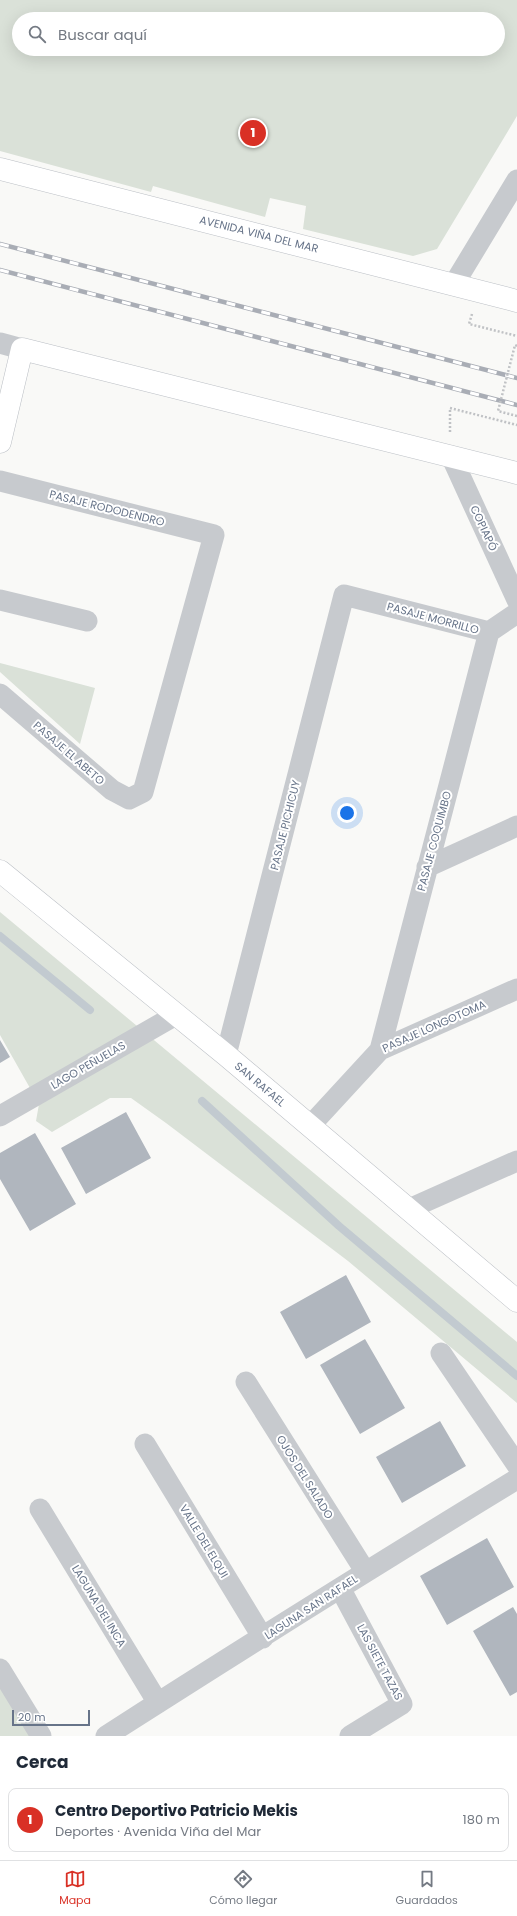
<!DOCTYPE html>
<html lang="es">
<meta charset="utf-8">
<style>
:root{--surface:#fff;--page:#f6f6f7;--text:#1f2937;--muted:#747a83;--line:#e0e1e3;--accent:#d93025}
body{margin:0;font-family:Poppins,sans-serif;background:var(--page);color:var(--text)}
.scale{position:absolute;left:12px;bottom:10px;width:78px;box-sizing:border-box;padding-left:4px;border:2px solid #677489;border-top:0;font-size:11px;line-height:14px;white-space:nowrap;color:#677489;-webkit-text-stroke:3px #fff;paint-order:stroke}
.you{position:absolute;left:347px;top:813px;width:14px;height:14px;margin:-10px;border:3px solid #fff;border-radius:50%;background:#1a73e8;box-shadow:0 0 0 6px #1a73e833}
.badge{display:grid;place-items:center;width:26px;height:26px;border-radius:50%;background:var(--accent);color:#fff;font-size:13px;font-weight:700}
.pin{position:absolute;translate:-50% -50%;border:2px solid #fff;box-shadow:0 1px 4px #0006}
.list{margin:0;padding:0;list-style:none}
h2{display:flex;justify-content:space-between;align-items:center;height:52px;margin:0;padding:0 16px;font-size:17px}
h2 small{font-size:13px;font-weight:400;color:var(--muted)}
.list li{display:grid;grid-template-columns:26px 1fr auto;gap:12px;align-items:center;box-sizing:border-box;height:64px;margin:0 8px 8px;padding:0 8px;border:1px solid var(--line);border-radius:8px}
.list b{display:block;font-size:15px;white-space:nowrap}
.list p{margin:0;font-size:13px;white-space:nowrap;color:var(--muted)}
.list em{font-size:13px;font-style:normal;color:var(--muted)}
.icon{flex:none;width:22px;height:22px;fill:none;stroke:currentColor;stroke-width:2;stroke-linecap:round;stroke-linejoin:round}
.map{position:relative;flex:none;width:517px;height:1736px;overflow:hidden}
.search{position:absolute;background:var(--surface);box-shadow:0 4px 16px #0002;left:12px;right:12px;top:12px;height:44px;display:flex;align-items:center;gap:10px;box-sizing:border-box;padding:0 14px;border-radius:22px;color:var(--muted);font-size:15px}
.sheet{height:124px;background:var(--surface)}
nav{display:flex;justify-content:space-around;align-items:center;box-sizing:border-box;height:56px;border-top:1px solid var(--line);background:var(--surface);font-size:11px;color:var(--muted)}
nav a{display:grid;justify-items:center;gap:2px}
nav .on{color:var(--accent)}
.map>svg:first-child{display:block}
.green{fill:#dae1d8;fill-rule:evenodd}
.lines{fill:none;stroke-linecap:round;stroke-linejoin:round}
.stream{stroke:#c2cad0;stroke-width:8}
.building{fill:#b0b6be}
.secondary-casing{stroke:#bbbfc5;stroke-width:23}
.path{stroke:#c0c2c5;stroke-width:2.5;stroke-dasharray:2 2;stroke-linecap:butt}
.street{stroke:#c7cace;stroke-width:21}
.secondary{stroke:#fff;stroke-width:22}
.rail-casing{stroke:#a9adb5;stroke-width:4.5}
.rail{stroke:#fff;stroke-width:3;stroke-dasharray:9;stroke-linecap:butt}
.path-bridge{stroke:#c0c2c5;stroke-width:2.5;stroke-dasharray:2 2;stroke-linecap:butt}
.labels{text-anchor:middle;stroke-width:4;stroke-linejoin:round;paint-order:stroke}
.street-label{font-size:11px;fill:#677489;stroke:#fff}
</style>
<div class="map">
<svg width="517" height="1736" viewBox="0 0 517 1736">
<rect width="100%" height="100%" fill="#f9f9f7"/>
<path class="green" d="M0,0h517v116l-80,133 -24,7 -110,-27 3,-23 -36,-8 -5,19 -112,-31 -2,6 -151,-41zM19,19h479v30h-479z
M0,663l95,25 -15,56 -80,-72z
M0,912l517,430v61l-169,-142 -182,-138 -35,-25h-21l-58,34 -16,-11 3,-17 -39,-69z
M0,1682l33,54h-33z"/>
<g class="lines">
<path class="stream" d="M0,936l90,74
M202,1101l137,125 178,150"/>
</g>
<path class="building" d="M0,1040l10,17 -10,6z
M126,1112l25,46 -65,36 -25,-46z
M35,1133l41,71 -46,27 -30,-52v-26z
M346,1275l25,47 -65,37 -26,-47z
M365,1339l40,69 -45,26 -40,-69z
M440,1421l26,45 -64,37 -26,-46z
M487,1538l27,49 -67,38 -27,-49z
M513,1607l4,7v78l-7,4 -37,-65z"/>
<g class="lines">
<g class="secondary-casing">
<path id="secondary" d="M0,169l517,132
M0,442l22,-93 495,124
M0,871l226,184 291,246"/>
</g>
<path class="path" d="M472,314l-3,10 48,12
M450,432v-24l67,17"/>
<path class="street" d="M454,284l63,-104
M0,343l22,6
M451,456l66,144
M0,481l214,54 -71,257 -14,7 -17,-9 -112,-96
M0,600l87,21
M427,867l90,-41
M380,1050l109,-418
M226,1055l118,-460 145,37 28,-19
M0,1116l176,-101
M310,1126l70,-76 137,-61
M409,1209l108,-48
M441,1353l76,112
M246,1382l119,189
M145,1444l118,194
M40,1509l118,194
M340,1588l62,116 -52,32
M0,1669l41,67
M106,1736c136,-87 273,-173 411,-257"/>
<use href="#secondary" class="secondary"/>
<g class="rail-casing">
<path id="rail" d="M0,244l517,134
M0,270l517,135"/>
</g>
<use href="#rail" class="rail"/>
<path class="path-bridge" d="M517,346l-2,-1 -17,66 19,5"/>
</g>
<g class="labels">
<g class="street-label">
<text transform="translate(259 234) rotate(14)" y="4">AVENIDA VIÑA DEL MAR</text>
<text transform="translate(107 508) rotate(14)" y="4">PASAJE RODODENDRO</text>
<text transform="translate(484 528) rotate(65)" y="4">COPIAPÓ</text>
<text transform="translate(433 618) rotate(15)" y="4">PASAJE MORRILLO</text>
<text transform="translate(69 753) rotate(41)" y="4">PASAJE EL ABETO</text>
<text transform="translate(285 825) rotate(-76)" y="4">PASAJE PICHICUY</text>
<text transform="translate(434 841) rotate(-75)" y="4">PASAJE COQUIMBO</text>
<text transform="translate(434 1026) rotate(-24)" y="4">PASAJE LONGOTOMA</text>
<text transform="translate(88 1065) rotate(-30)" y="4">LAGO PEÑUELAS</text>
<text transform="translate(260 1084) rotate(40)" y="4">SAN RAFAEL</text>
<text transform="translate(305 1477) rotate(58)" y="4">OJOS DEL SALADO</text>
<text transform="translate(204 1541) rotate(59)" y="4">VALLE DEL ELQUI</text>
<text transform="translate(99 1606) rotate(59)" y="4">LAGUNA DEL INCA</text>
<text transform="translate(311 1607) rotate(-33)" y="4">LAGUNA SAN RAFAEL</text>
<text transform="translate(380 1662) rotate(62)" y="4">LAS SIETE TAZAS</text>
</g>
</g>
</svg>
<div class="scale">20 m</div>
<div class="you"></div>
<div class="pin badge" style="left:253px;top:133px">1</div>
<div class="search"><svg class="icon" aria-label="search" viewBox="0 0 24 24"><circle cx="10" cy="10" r="6"/><path d="M15 15l6 6"/></svg>Buscar aquí</div>
</div>
<section class="sheet">
<h2>Cerca<small></small></h2>
<ul class="list">
<li><span class="badge">1</span><div><b>Centro Deportivo Patricio Mekis</b><p>Deportes · Avenida Viña del Mar</p></div><em>180 m</em></li>
</ul>
</section>
<nav>
<a class="on"><svg class="icon" aria-label="map" viewBox="0 0 24 24"><path d="M3 6l6-2 6 2 6-2v14l-6 2-6-2-6 2zM9 4v14M15 6v14"/></svg>Mapa</a>
<a><svg class="icon" aria-label="directions" viewBox="0 0 24 24"><path d="M12 3l9 9-9 9-9-9zM9 14v-3h6M13 9l2 2-2 2"/></svg>Cómo llegar</a>
<a><svg class="icon" aria-label="saved" viewBox="0 0 24 24"><path d="M7 4h10v16l-5-4-5 4z"/></svg>Guardados</a>
</nav>
